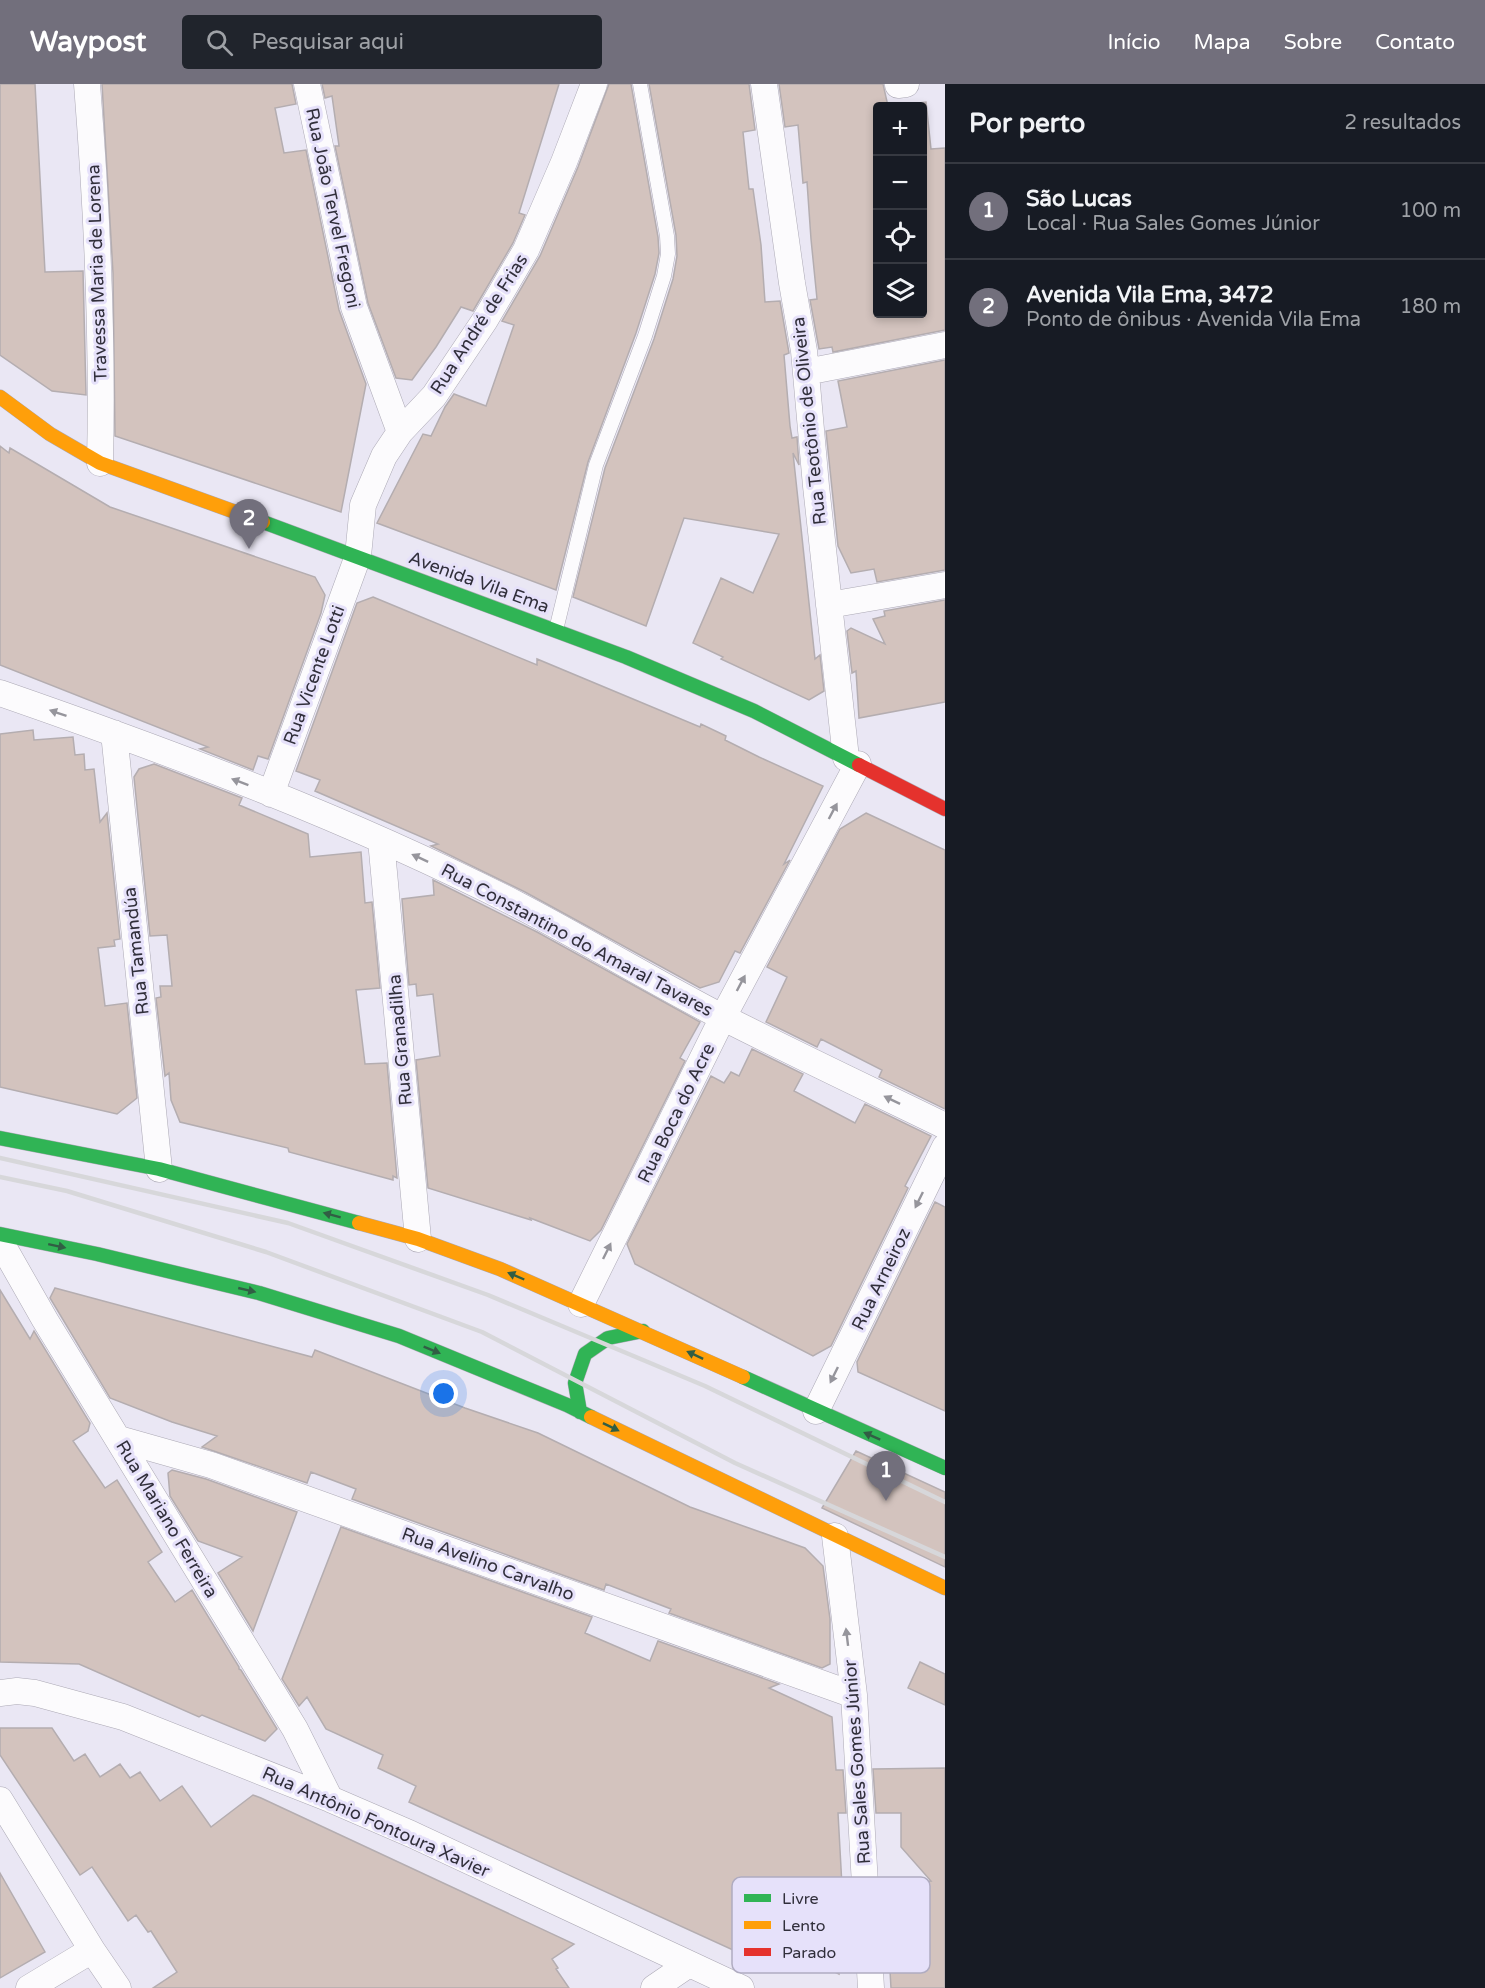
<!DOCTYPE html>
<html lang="pt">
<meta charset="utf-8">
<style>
:root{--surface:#171b24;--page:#20242c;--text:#f1f3f6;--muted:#9ea1a6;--line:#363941;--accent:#726f7c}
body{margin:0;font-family:"Varela Round",sans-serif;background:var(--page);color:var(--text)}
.controls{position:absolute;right:18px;top:18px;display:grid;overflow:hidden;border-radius:6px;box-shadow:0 3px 9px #0003}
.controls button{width:54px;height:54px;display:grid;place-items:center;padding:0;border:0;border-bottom:2px solid var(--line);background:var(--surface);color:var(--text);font:30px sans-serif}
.you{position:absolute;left:444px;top:1310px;width:21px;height:21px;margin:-15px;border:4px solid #fff;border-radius:50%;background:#1a73e8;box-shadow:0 0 0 9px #1a73e833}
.badge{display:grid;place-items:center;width:39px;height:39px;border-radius:50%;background:var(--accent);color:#fff;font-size:20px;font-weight:700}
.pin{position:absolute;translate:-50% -50px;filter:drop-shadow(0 2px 3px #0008)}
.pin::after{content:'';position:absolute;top:32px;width:21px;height:18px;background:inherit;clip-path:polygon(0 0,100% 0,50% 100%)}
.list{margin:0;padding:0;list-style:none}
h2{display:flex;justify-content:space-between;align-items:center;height:78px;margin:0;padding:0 24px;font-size:26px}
h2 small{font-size:20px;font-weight:400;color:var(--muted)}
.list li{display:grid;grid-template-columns:39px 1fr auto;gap:18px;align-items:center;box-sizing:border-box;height:96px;padding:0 24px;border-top:2px solid var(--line)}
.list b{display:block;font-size:22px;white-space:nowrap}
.list p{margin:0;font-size:20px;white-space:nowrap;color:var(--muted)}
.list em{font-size:20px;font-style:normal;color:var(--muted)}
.icon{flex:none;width:33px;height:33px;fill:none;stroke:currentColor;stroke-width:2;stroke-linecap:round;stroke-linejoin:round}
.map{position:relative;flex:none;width:945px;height:1904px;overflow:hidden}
header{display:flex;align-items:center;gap:36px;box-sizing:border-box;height:84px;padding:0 30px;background:var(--accent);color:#fff}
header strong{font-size:28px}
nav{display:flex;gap:33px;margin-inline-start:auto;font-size:21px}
.search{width:420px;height:54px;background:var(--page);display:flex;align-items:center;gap:15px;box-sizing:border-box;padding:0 21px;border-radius:6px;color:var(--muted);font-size:22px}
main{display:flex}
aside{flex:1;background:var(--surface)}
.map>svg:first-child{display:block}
.building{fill:#d3c3be;stroke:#b4adb0;stroke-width:1.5}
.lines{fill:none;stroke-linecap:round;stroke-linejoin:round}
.lane-casing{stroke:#aca9b5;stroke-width:15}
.street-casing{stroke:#aca9b5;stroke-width:27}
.fast-casing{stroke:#aca9b5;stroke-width:15}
.slow-casing{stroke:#aca9b5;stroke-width:15}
.jam-casing{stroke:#aca9b5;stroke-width:15}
.lane{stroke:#fcfbfd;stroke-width:14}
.street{stroke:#fcfbfd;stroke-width:26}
.fast{stroke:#30b455;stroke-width:14}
.slow{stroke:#ff9f0a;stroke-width:14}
.jam{stroke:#e5322d;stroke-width:14}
.rail{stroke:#d7d7da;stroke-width:4.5}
.oneway{fill:#96959c}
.oneway2{fill:#315e44}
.labels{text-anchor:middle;stroke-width:6;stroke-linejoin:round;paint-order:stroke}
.street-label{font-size:18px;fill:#312f3b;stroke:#e6e1fa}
.key{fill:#e6e1fa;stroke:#b0acc1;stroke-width:1.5}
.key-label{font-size:16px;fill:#312f3b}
</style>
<header>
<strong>Waypost</strong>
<div class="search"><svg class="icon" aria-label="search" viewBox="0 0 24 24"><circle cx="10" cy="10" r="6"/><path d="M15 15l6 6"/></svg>Pesquisar aqui</div>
<nav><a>Início</a><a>Mapa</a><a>Sobre</a><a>Contato</a></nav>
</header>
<main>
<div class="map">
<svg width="945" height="1904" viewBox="0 0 945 1904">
<rect width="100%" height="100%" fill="#eae7f4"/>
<path class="building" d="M0,0h35l10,188 38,-1 3,124 -34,-4 -52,-36z
M102,0h190l4,20 -21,4 9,45 22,-3 33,160 27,74 -25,128 -226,-76 -2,-163z
M322,0h237l-40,129 6,2 -12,28 -40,68 -12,-4 -25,40 -24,33 -16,-2 -28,-75 -33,-157h4l-7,-50 -7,2z
M609,0h22l27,153 1,16 -4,21 -19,59 -48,129 -32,128 -179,-67 46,-89 8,2 14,-29 9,-13 32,12 28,-81 -12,-4 38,-65 38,-89z
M649,0h100l6,46 -12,2 6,57h4l8,56 4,57 15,-1 9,52 -5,2 6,71 2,12 5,-1 2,28 -6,-12 22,206 5,-4 4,36 -15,9 -88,-41 2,-2 -30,-14 28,-65 32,15 26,-59 -95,-16 -38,108 -73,-29 32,-129 49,-129 19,-60 4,-23 -1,-21z
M779,0h104l5,22h-10v208h44v-208h-29l33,-4 5,47 14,-1v182l-112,22 -1,-5 -13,2 -9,-49 7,-1 -6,-60 -4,-57 -4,1 -5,-58 -13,2z
M945,276v210l-68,12 -3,-13 -23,4 -13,-27 -12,-115 21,-4 -9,-46z
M0,362l9,7 1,-5 100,59 205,70 10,18 -4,18 -53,146 -10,-3 -5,14 -53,-21 8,-2 -208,-82z
M373,513l164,68v-6l163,68 1,-3 25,12 -1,4 34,17 64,29 -39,78 6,-4 -50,93 -5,-2 -16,31 -19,6 -175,-96 -94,-46 7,-2 -123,-53 5,-11 -24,-9 61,-168z
M945,516v102l-86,16 -3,-47 -4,2 -5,-42 4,-3 34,16 -12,-25 12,-3 -1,-5z
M33,646l1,10 39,-3 2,18 9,-1 1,16 9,-1 6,53 7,-9 13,126 -6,1 1,6 -17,2 7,58 22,-3 10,95 -20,16 -117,-27v-353z
M154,680l88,34 -3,7 69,29 2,23 51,-5 4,51 7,-1 8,86 -24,2 9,74 22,-1 10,115 -4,-2v4l-104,-28 -1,-4 -108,-26 -9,-22 -2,-27 -4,3 -9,-78 5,-1 -1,-11h12l-5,-51 -17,1 -16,-159 5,-8z
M866,729l79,37v259l-66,-32 3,-7 -61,-31 -4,8 -51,-25 21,-45 -20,-10 73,-138z
M433,796l104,52 163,90 -20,36 5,3 -84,169 -11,11 -60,-23 1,2 -103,-32 -12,-128 24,-4 -7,-62 -16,2 -1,-12 -7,1 -7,-86 32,-4z
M752,965l51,25 -9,17 61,32 10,-19 66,32 -26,50 3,2 -77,158 -18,10 -178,-92 -8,-20 84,-168 13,7 7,-11 8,4z
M935,1118l10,5v204l-87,-39 -1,-10z
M55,1204l257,69 3,-7 150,58 73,25 152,74 115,41 18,18 7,53v45l-8,4 -153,-55 2,-4 -65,-25 -2,6 -252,-91 4,-10 -45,-17 -4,11 -105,-36 15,-11 -45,-14 -62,-24 -60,-100z
M0,1206l30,49 4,-8 56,92 -2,8 -15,10 32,47 12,-8 45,72 -14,10 27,40 17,-12 47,77v2l2,1 36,59 -12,12 -63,-26 -3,2 -120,-53 -79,-2z
M856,1367l89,41v75l-123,-59z
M172,1386l34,9 91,33 -44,119 -35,-58 24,-16 -44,-16 -28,-45 -2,-23z
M341,1443l251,90 -7,16 65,28 8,-20 121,43 -10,4 63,29 4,53h7l3,43h-8l4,73h8l3,49 -15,-7 1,46 -84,-39 -11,20 -335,-153 7,-16 -38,-18 5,-13 -57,-26 -19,-32 -8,9 -17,-27z
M920,1578l25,12v31l-37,-17z
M0,1644h52l22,33 11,-7 15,23 20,-13 10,14 10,-6 20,29 22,-15 29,41 42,-32 8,3 313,146 -22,15 6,9 -2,1 13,19h-416l24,-16 -26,-41 -3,1 -12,-17 -8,6 -36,-54 -12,8 -80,-120z
M945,1684v220h-54l-2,-35 -5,-2 -4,-67 51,-3 -30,-34v-34h-25l-3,-44z
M0,1789l45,79 -45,26z"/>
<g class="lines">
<g class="lane-casing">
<path id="lane" d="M556,546l40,-165 49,-129 19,-60 4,-22 -1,-18 -27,-152"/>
</g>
<g class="street-casing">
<path id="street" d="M87,0c10,126 16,252 13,379
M307,0l47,223 46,125
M764,0l28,199 12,68 12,135 30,272
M898,1l8,-1
M806,288l139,-27
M829,521l116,-20
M0,609c176,61 352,127 518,212 69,36 136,77 206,113 73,37 147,72 221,108
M114,649l45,436
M271,710l87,-238 5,-51 21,-49 16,-24 34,-36 51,-76 41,-70 38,-88 30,-78
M381,756l37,399
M0,1157l45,79 250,409 35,70
M581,1220l142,-287 135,-253
M816,1327l129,-264
M119,1355l92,26 643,230
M835,1452l19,159 17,293
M0,1609l17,-2 18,2 88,24 207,82 81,35 330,154
M0,1716l92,150 26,38
M29,1904l63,-38
M654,1904l35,-24"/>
</g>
<g class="fast-casing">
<path id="fast" d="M263,438l363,135 128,54 105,54
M0,1054l159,31 200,54
M0,1150l97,20 162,39 140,43 168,69 24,12
M743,1293l202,91
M580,1328l-5,-29 10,-29 23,-16 35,-7"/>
</g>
<g class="slow-casing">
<path id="slow" d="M0,313l50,37 50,29 163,59
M359,1139l59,16 82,30 243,108
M591,1333l354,171"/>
</g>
<g class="jam-casing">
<path id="jam" d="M859,681l86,44"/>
</g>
<use href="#lane" class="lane"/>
<use href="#street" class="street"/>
<use href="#fast" class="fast"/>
<use href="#slow" class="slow"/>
<use href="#jam" class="jam"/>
<path class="rail" d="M0,1074l288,65 200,72 217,91 240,116
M0,1093l67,14 199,61 216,80 253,131 210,94"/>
</g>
<defs><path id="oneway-solid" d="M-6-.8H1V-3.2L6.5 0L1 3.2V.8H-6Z" transform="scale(1.5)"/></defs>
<g class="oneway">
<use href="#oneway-solid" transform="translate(58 629) rotate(-161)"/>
<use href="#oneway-solid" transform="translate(240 698) rotate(-159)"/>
<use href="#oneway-solid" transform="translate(833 727) rotate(-62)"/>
<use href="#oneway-solid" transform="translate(420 774) rotate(-155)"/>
<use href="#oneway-solid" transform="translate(741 899) rotate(-62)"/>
<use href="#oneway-solid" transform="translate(892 1016) rotate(-154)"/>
<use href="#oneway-solid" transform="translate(919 1116) rotate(116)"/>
<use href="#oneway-solid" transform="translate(607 1167) rotate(-64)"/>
<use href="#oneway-solid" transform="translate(834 1291) rotate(116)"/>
<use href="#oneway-solid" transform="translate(847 1553) rotate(-97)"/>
</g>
<g class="oneway2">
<use href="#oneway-solid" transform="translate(332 1131) rotate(-165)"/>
<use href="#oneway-solid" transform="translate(57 1162) rotate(12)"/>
<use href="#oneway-solid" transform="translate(516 1192) rotate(-157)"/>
<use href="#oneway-solid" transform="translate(247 1206) rotate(13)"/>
<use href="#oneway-solid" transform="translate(432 1266) rotate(22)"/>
<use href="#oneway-solid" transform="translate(695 1271) rotate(-155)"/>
<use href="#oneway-solid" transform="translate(611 1343) rotate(26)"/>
<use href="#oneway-solid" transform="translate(872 1352) rotate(-156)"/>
</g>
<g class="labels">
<g class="street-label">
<text transform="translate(333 124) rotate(78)" y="6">Rua João Tervel Fregoni</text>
<text transform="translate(97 189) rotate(-92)" y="6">Travessa Maria de Lorena</text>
<text transform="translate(479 240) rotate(-57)" y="6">Rua André de Frias</text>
<text transform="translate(809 337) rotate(-96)" y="6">Rua Teotônio de Oliveira</text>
<text transform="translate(479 498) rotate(20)" y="6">Avenida Vila Ema</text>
<text transform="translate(314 591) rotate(-70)" y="6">Rua Vicente Lotti</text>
<text transform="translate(577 856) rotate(28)" y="6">Rua Constantino do Amaral Tavares</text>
<text transform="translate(136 867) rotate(-96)" y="6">Rua Tamandúa</text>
<text transform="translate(400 956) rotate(-95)" y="6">Rua Granadilha</text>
<text transform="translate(676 1029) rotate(-64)" y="6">Rua Boca do Acre</text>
<text transform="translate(881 1195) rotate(-64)" y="6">Rua Arneiroz</text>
<text transform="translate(167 1435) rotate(59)" y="6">Rua Mariano Ferreira</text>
<text transform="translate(488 1480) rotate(20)" y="6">Rua Avelino Carvalho</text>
<text transform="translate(857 1678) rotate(-94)" y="6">Rua Sales Gomes Júnior</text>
<text transform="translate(376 1738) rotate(24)" y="6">Rua Antônio Fontoura Xavier</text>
</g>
</g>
<rect x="732" y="1793" width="198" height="96" rx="9" class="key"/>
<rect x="744" y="1810" width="27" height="8" fill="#30b455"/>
<rect x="744" y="1837" width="27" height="8" fill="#ff9f0a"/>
<rect x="744" y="1864" width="27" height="8" fill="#e5322d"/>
<g class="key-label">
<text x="782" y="1820">Livre</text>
<text x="782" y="1847">Lento</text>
<text x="782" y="1874">Parado</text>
</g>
</svg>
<div class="controls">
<button>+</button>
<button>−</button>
<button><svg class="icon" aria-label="locate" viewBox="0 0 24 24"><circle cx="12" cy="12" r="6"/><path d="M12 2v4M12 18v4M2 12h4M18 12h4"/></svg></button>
<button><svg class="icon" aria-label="layers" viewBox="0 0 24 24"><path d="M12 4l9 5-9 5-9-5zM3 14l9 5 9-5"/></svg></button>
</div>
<div class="you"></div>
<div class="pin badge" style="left:886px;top:1417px">1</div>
<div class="pin badge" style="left:249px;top:465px">2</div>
</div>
<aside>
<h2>Por perto<small>2 resultados</small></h2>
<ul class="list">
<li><span class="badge">1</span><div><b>São Lucas</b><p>Local · Rua Sales Gomes Júnior</p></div><em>100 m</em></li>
<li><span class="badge">2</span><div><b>Avenida Vila Ema, 3472</b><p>Ponto de ônibus · Avenida Vila Ema</p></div><em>180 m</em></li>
</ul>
</aside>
</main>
